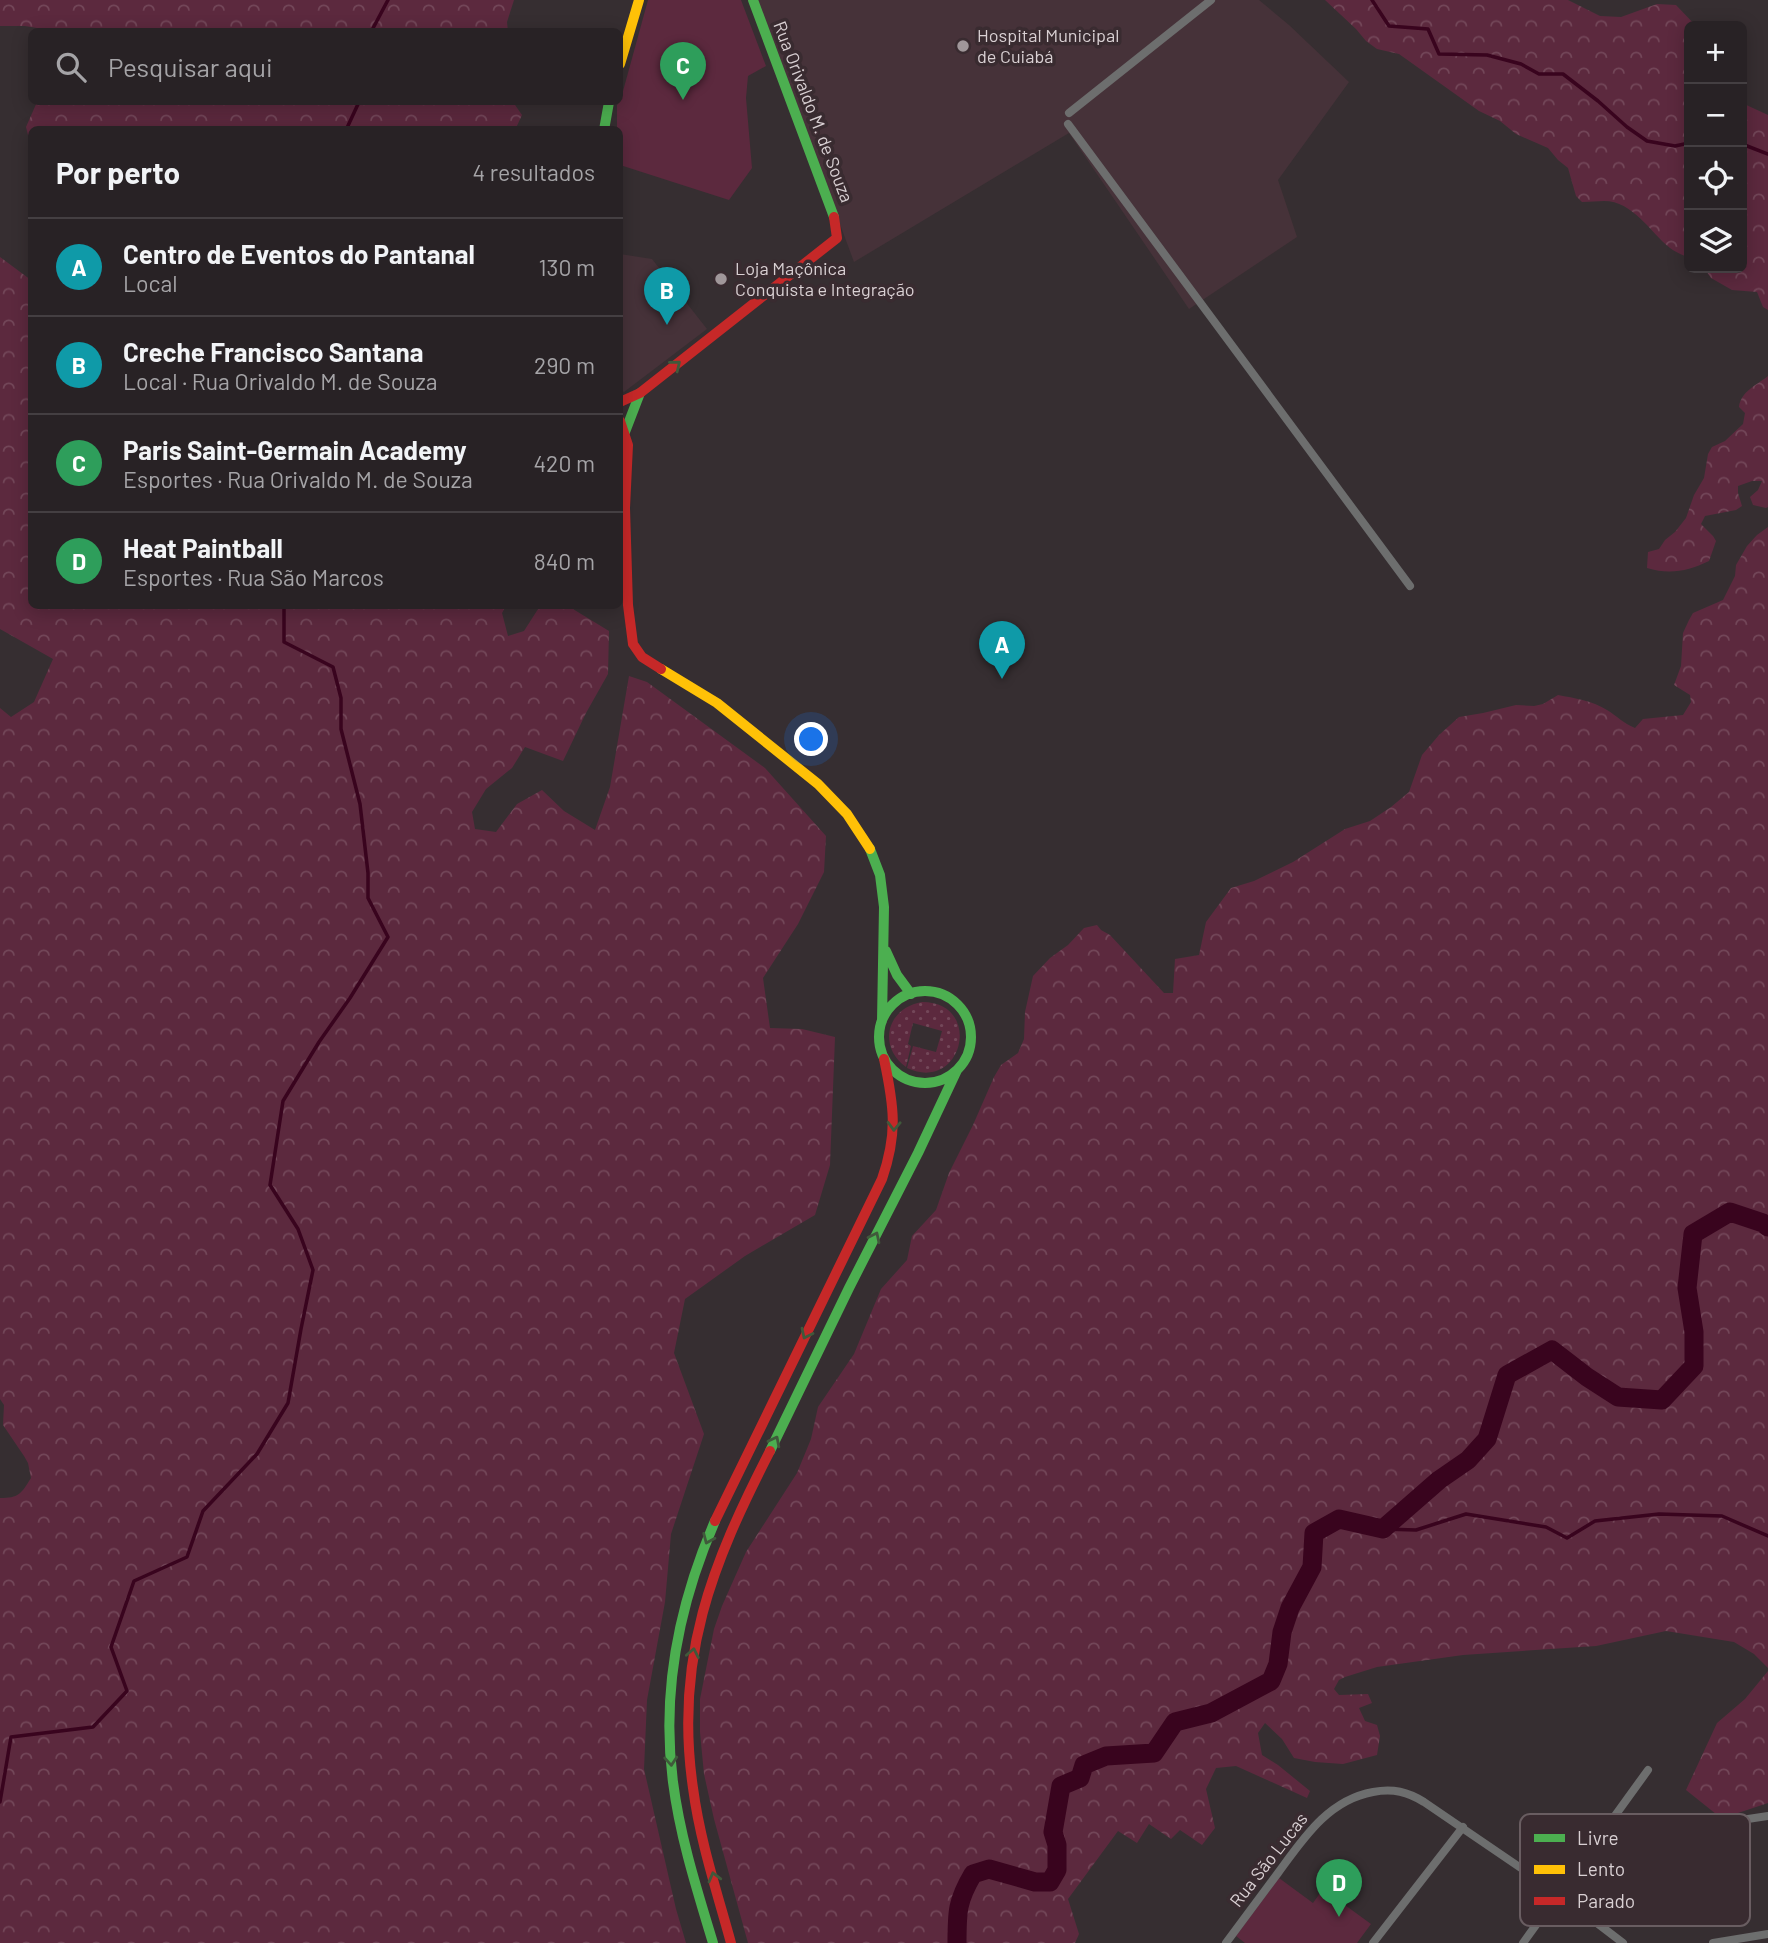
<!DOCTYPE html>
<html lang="pt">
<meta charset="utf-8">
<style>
:root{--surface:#282225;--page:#342f32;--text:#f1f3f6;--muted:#a5a4a7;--line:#443f42;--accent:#a0979a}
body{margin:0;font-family:Barlow,sans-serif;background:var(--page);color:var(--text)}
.controls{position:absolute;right:21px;top:21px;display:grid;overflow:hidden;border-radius:10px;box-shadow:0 4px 18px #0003}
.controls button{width:63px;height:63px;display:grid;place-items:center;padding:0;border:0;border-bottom:2px solid var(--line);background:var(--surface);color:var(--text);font:35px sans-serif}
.you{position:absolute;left:812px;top:740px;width:24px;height:24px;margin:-18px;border:5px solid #fff;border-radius:50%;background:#1a73e8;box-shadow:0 0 0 10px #1a73e833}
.badge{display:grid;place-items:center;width:46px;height:46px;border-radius:50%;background:var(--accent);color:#fff;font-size:23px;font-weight:700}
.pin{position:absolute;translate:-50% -58px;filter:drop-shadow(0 2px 4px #0008)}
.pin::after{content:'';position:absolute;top:37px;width:24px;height:21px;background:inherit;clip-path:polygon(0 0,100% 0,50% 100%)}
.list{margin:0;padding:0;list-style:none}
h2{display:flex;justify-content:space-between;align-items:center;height:91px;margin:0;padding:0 28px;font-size:30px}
h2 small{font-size:23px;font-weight:400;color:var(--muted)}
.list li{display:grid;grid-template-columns:46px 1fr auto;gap:21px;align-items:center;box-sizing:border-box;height:98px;padding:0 28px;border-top:2px solid var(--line)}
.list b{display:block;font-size:26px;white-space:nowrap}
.list p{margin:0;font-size:23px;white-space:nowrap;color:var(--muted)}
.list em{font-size:23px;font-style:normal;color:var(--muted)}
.icon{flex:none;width:38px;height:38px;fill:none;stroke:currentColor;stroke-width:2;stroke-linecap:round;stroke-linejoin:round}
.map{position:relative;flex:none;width:1768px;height:1943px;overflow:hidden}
.search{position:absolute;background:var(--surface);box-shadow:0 4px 18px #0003;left:28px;top:28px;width:595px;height:77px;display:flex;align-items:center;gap:18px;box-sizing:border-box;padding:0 24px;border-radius:10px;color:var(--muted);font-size:26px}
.panel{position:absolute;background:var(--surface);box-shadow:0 4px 18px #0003;left:28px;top:126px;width:595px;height:483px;border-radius:10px}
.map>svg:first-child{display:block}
.built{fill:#463239}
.grass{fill:url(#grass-dots)}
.forest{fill:url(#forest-crowns)}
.pitch{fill:#5c293e}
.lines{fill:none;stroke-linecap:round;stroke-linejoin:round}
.stream{stroke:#39041e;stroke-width:3.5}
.river{stroke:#39041e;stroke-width:19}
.street{stroke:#6d6e6e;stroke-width:8}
.fast{stroke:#4caf50;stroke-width:10}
.slow{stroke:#ffc107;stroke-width:10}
.jam{stroke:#c62828;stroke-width:10}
.oneway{stroke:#40593b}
.poi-dot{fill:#a0979a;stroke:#392b30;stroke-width:2.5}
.labels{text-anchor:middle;stroke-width:7;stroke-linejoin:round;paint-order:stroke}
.poi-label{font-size:18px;fill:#d9d0d3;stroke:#392b30;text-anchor:start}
.street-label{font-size:18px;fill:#d9d0d3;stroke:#392b30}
.key{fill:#392b30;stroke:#695d61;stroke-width:2}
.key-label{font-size:19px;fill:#d9d0d3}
</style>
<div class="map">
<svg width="1768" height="1943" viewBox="0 0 1768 1943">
<defs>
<pattern id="grass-dots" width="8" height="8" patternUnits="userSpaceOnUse" patternTransform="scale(1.75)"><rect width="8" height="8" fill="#5c293e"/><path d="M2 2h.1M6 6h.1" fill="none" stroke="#734759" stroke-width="1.8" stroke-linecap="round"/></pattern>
<pattern id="forest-crowns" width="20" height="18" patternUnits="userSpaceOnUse" patternTransform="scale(1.75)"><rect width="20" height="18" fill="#5c293e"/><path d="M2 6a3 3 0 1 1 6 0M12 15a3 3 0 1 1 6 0" fill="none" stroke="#734759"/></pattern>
</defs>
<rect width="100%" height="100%" fill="#362e31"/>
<path class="built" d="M757,0h502l30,25 60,57 -71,98 19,57 -108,72 -120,-176 -215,129z
M620,254l32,5 55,70 -83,63 -4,-2z"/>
<path class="grass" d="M922,1002c62,0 41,92 -15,66l6,-22 23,6 6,-21 -29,-8 -5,21 3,2 -5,21c-29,-21 -19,-59 16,-65z"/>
<path class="forest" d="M0,0h514l-7,22 1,10 -469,-1 -2,-3 -12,-2h-25z
M1325,0h243l32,16 21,1 36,-13 19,1 20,21h-7v232c-6,-3 -14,-6 -19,-10 -20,-16 -37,-47 -66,-47 -7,0 -14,1 -22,1l-6,-6 -8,-28 -10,-8 -10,-12 -32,-14 -16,-13 -21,-10 -80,-57 -22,-5 -11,-8 -10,-12z
M37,102h476l9,13 -7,15c-10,-2 -21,-6 -30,0h-453l-1,17 -5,-20z
M1742,103l26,12v195l-5,-3 -6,-15 -25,-2 -21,-12 -7,-10h38z
M0,257l31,23 1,326h474l-4,7 6,23 16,-5 16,-25h28l41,25 -1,43 -22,39 -23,48 -38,-14 -13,21 -26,21 -14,23 3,17 21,3 21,-28 25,-14 22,21 31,19 15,-43 19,-111 18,6 118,86 61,68 -2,36 -26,52 -35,54 7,50 32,1 33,8 -5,128 -15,50 -70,41 -60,43 -11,54 30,81 -33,100 -6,68 -18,98 -3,69 32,140 10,34h-686v-445c19,0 21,-4 31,-20l-3,-15 -4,-7 -21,-31 1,-20 -4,-6v-691l11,9 23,-15 19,-43 -53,-30z
M1768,376v131l-2,1 -13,-3 -3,-8 8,-7 4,-9h-10l-14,5v7l4,13 -6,4 -31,6 -4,8 12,12 3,5 -7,20c-21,10 -39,14 -62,7l1,-16 11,-3 6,-9 10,-8 11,-14 8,-23 10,-17 4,-24 4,-7 13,-6 18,-17 2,-11 -6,-6c2,-16 18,-22 29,-31z
M1768,527v1141l-14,-14 -20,-12 -68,-11 -70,15 -133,9 -86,12 -32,10 -6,3 -5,9 5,6 29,-1 4,9 -13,5 6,13 12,4 3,11 -3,19 -34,9 -28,-2 -21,-4 -12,-19 -17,-16 -7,10 4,22 16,10 32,26 -3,7 -71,-32 -20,2 -10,21 9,39 -13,17 -22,-15 -9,9 -22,-15 -12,19 -19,-12 -50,68 11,35 -4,9h-327l-34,-124 -10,-45 -4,-42v-33l14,-70 8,-23 24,-54 51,-79 14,-34 7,-32 36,-53 27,-65 26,-29 5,-24 24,-26 13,-37 24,-48 21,-48 7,-12 17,-12 6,-14 1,-27 8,-36 17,-18 18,-13 16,-17 13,-3 4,5 9,5 54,58h9l2,-34 24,-4 7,-33 25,-34 23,-7 39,-19 52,-33 25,-8 21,-14 18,-15 13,-37 17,-20 20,-18 24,-4 33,-8 18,1 9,-2 15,-9c16,3 35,6 49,15 10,6 16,13 28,18l8,-9 40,-4 8,-13 -1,-7 -16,-10 7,-19 2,-33 6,-13 4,-7 30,-13 12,-24 1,-11 11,-19 10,-11z
M1768,1671v132l-39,13 -13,-2 -30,-24 31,-67 28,-24z"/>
<path class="pitch" d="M648,0h93l25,66 -18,10 -2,22 6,70 -23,32 -109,-35v-35l-3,-1v-24l3,-3z
M1279,1878l34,25 10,-14 48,35 -14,19h-112l-9,-7z"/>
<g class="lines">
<path class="stream" d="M1372,0l17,26 39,3 11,25 48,1 34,9 18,10h24l35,27 29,26 20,14 28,5 14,-3
M371,32l17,-32
M346,130l13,-28
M1742,144l26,10
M1383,1529l33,1 50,-16 80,13 21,11 28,-17 64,-7 63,2 46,20
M0,1802l11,-65 82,-10 34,-36 -16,-44 23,-66 53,-24 16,-46 54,-57 31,-51 13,-74 12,-59 -15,-41 -28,-44 13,-84 36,-59 31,-44 38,-61 -20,-39v-25l-8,-69 -19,-75v-31l-8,-31 -49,-25v-36"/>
<path class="river" d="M957,1943c0,-31 0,-42 16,-69l16,-5 46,13h15l7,-12v-25l-4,-13 8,-46 19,-8 4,-13 22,-9 48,-3 21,-31 36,-9 60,-32 7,-17 4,-32 8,-24 22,-41 2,-34 25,-14 44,10 56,-49 29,-20 19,-21 20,-64 45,-25 35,27 31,20 44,3 32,-34v-34l-7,-44 6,-54 37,-22 33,11 5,4"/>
<path class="street" d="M1069,113l142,-113
M1068,124l342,462
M1596,1842l172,-26
M1226,1943c17,-23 34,-46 52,-70 25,-34 50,-73 95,-81 20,-4 35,0 51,10l135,92 64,49
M1373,1943l90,-116
M1523,1943l125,-173
M1713,1943l55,-9"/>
<path class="fast" d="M753,0l81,217
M604,130l5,-28
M625,432l15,-39
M870,849l10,26 4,32 -2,114
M886,951l11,24 14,19
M879 1037a46 46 0 1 1 92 0a46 46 0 1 1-92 0Z
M770,1451l79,-163 69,-135 39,-83
M713,1943c-16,-53 -33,-106 -40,-161 -12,-91 6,-178 42,-261"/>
<path class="slow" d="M620,64l19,-64
M661,669l56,34 101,81 29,30 23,35"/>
<path class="jam" d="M620,402l20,-9 197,-155 -3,-21
M620,421l8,24 -3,63 3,97 5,39 9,13 19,12
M715,1521l167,-342c16,-46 12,-73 2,-120
M731,1943c-14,-51 -31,-102 -38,-155 -19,-130 19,-224 77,-337"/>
</g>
<defs><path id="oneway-chevron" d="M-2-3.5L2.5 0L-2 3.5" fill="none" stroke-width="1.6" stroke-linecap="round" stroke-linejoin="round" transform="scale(1.75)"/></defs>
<g class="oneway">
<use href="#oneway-chevron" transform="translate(676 365) rotate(-39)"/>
<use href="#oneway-chevron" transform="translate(894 1126) rotate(92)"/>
<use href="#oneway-chevron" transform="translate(875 1237) rotate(-64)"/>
<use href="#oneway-chevron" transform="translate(806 1334) rotate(116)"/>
<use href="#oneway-chevron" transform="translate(775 1441) rotate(-63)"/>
<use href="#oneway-chevron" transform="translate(708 1539) rotate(113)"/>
<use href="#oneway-chevron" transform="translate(693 1653) rotate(-79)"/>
<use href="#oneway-chevron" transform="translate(671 1761) rotate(86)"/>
<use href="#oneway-chevron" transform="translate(714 1877) rotate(-105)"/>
</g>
<g class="poi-dot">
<circle cx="963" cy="46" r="7"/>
<circle cx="721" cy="279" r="7"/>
</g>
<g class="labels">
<g class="poi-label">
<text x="977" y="42">Hospital Municipal<tspan x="977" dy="21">de Cuiabá</tspan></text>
<text x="735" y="275">Loja Maçônica<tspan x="735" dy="21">Conquista e Integração</tspan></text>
</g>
<g class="street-label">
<text transform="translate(813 112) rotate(69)" y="6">Rua Orivaldo M. de Souza</text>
<text transform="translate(1269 1860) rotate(-52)" y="6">Rua São Lucas</text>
</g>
</g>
<rect x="1520" y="1814" width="230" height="112" rx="10" class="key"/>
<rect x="1534" y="1834" width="31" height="8" fill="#4caf50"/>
<rect x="1534" y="1865" width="31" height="9" fill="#ffc107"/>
<rect x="1534" y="1897" width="31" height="8" fill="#c62828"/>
<g class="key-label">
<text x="1577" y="1845">Livre</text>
<text x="1577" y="1876">Lento</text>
<text x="1577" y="1908">Parado</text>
</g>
</svg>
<div class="controls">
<button>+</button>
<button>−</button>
<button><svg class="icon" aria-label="locate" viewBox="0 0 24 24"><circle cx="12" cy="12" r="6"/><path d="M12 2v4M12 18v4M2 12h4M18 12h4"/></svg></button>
<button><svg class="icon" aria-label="layers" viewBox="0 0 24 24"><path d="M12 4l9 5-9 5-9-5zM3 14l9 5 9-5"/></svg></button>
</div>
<div class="you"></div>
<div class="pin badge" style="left:1002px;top:679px;background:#0f9aa8">A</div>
<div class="pin badge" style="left:667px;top:325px;background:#0f9aa8">B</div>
<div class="pin badge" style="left:683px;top:100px;background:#2e9e5b">C</div>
<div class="pin badge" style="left:1339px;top:1917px;background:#2e9e5b">D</div>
<div class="search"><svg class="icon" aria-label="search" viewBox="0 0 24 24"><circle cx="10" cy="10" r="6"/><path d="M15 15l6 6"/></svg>Pesquisar aqui</div>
<section class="panel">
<h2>Por perto<small>4 resultados</small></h2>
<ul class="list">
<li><span class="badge" style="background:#0f9aa8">A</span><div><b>Centro de Eventos do Pantanal</b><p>Local</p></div><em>130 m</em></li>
<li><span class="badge" style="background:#0f9aa8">B</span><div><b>Creche Francisco Santana</b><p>Local · Rua Orivaldo M. de Souza</p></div><em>290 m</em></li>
<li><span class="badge" style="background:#2e9e5b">C</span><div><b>Paris Saint-Germain Academy</b><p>Esportes · Rua Orivaldo M. de Souza</p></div><em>420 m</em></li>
<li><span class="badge" style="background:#2e9e5b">D</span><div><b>Heat Paintball</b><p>Esportes · Rua São Marcos</p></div><em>840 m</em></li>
</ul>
</section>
</div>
